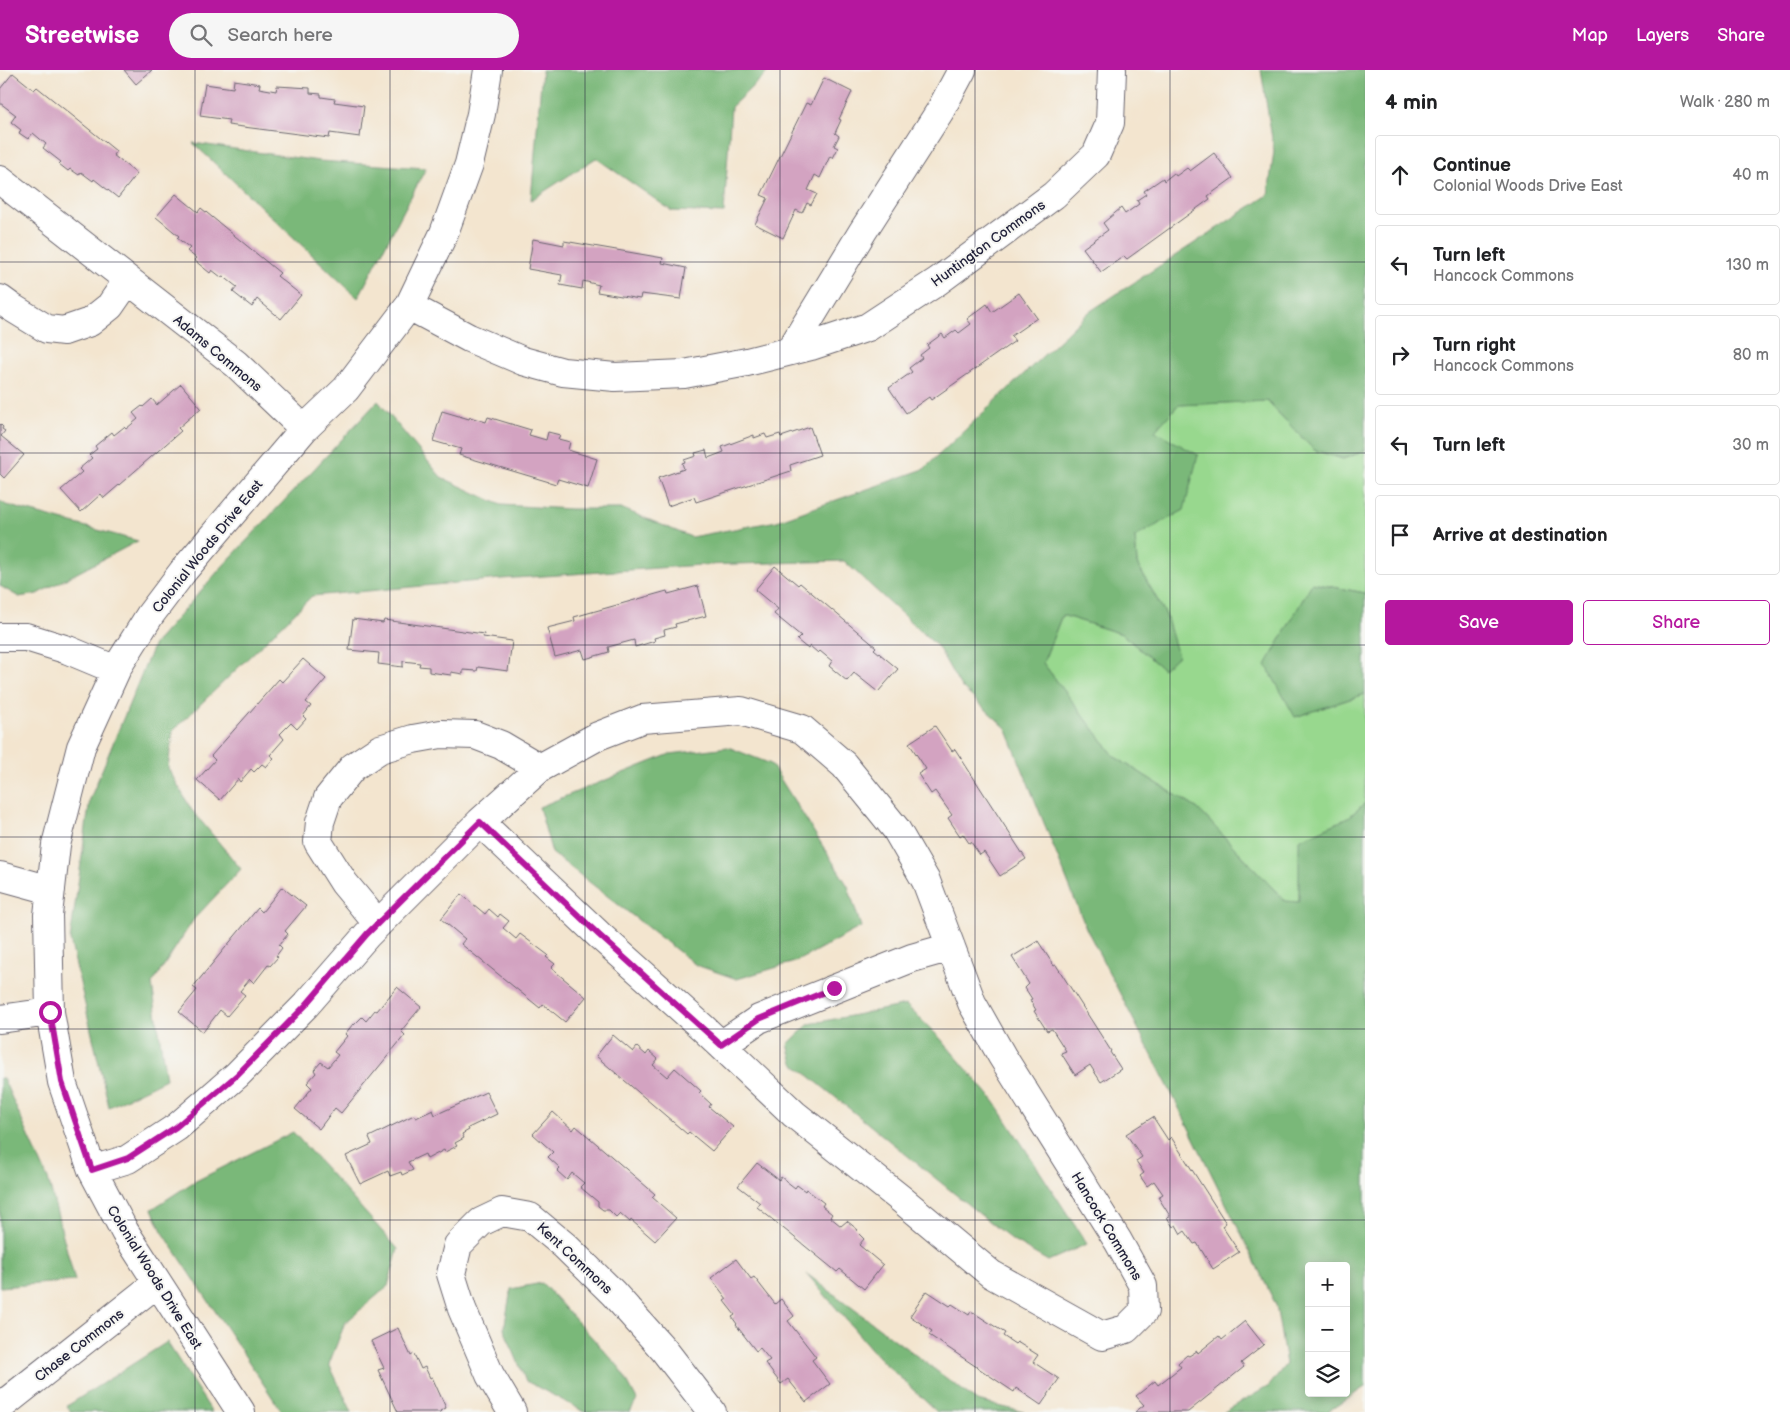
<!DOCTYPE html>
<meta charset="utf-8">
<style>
:root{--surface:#fff;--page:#f6f6f6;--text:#202124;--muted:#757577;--line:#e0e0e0;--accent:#b5179e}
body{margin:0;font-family:"Balsamiq Sans",sans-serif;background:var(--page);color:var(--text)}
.controls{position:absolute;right:15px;bottom:15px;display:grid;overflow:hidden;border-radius:5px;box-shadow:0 2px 12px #0003}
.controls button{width:45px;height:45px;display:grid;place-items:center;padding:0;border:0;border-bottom:1px solid var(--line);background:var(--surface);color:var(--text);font:25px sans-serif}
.stop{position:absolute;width:15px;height:15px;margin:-11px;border:4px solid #b5179e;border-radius:50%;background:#fff}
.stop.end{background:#b5179e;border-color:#fff;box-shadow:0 1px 5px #0008}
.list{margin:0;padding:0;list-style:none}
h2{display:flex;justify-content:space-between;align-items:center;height:65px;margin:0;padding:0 20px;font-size:21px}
h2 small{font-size:16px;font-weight:400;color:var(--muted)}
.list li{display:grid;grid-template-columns:32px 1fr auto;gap:15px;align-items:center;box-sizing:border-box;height:80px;margin:0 10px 10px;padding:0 10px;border:1px solid var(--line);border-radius:5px}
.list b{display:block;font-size:19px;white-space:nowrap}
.list p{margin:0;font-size:16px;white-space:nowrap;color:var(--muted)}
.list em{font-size:16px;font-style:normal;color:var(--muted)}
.actions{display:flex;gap:10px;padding:15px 20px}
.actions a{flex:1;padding:11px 0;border:1px solid var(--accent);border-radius:5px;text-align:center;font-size:18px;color:var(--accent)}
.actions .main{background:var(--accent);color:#fff}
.icon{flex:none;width:28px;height:28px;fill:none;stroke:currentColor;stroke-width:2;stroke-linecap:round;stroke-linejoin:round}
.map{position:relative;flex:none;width:1365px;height:1342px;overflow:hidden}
header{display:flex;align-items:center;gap:30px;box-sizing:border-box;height:70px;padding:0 25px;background:var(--accent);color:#fff}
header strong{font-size:24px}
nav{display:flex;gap:28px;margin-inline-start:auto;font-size:18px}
.search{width:350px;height:45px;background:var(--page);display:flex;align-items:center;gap:12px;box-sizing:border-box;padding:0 18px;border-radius:28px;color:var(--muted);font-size:19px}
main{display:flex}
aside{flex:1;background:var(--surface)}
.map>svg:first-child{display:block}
.green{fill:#98d88e;stroke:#5d7d64}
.forest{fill:#7ab879;stroke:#4e6d5a;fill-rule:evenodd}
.building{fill:#d3a3c1}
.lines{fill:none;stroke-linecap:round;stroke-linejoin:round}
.minor-casing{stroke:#6b666f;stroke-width:30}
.minor{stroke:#fff;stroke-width:28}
.route{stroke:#b5179e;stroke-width:6}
.grid{fill:none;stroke:#22223b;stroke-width:1;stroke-opacity:0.55}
.labels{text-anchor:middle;stroke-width:4;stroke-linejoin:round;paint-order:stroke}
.street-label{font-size:14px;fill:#22223b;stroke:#f6f6f2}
</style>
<header>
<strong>Streetwise</strong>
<div class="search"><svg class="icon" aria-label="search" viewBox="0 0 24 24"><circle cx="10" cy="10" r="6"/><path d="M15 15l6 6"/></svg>Search here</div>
<nav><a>Map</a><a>Layers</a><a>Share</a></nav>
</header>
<main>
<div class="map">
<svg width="1365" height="1342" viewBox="0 0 1365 1342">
<rect width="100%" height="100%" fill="#f6f6f2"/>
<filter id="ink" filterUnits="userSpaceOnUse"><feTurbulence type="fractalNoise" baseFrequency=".02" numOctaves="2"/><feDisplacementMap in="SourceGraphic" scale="10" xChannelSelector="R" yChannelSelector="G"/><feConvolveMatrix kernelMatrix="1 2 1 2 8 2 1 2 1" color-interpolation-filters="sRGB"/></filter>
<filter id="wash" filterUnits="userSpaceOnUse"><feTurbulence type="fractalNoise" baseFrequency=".0096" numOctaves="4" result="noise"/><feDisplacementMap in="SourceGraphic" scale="20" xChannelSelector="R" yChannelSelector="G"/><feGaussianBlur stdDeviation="1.12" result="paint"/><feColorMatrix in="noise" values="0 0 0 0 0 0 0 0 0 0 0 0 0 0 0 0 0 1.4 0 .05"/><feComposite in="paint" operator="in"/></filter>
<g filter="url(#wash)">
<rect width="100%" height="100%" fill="#f3e5cf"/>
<path class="green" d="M1267,331l47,49 29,9 22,-8v142l-53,-10 -17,134 70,-23v109l-17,15 -48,22 -1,63 -14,-2 -87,-92 -83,-52 -72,-94 19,-48 60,19 41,35 3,-54 -29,-51 -2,-28 49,-26 -30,-79 24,-26z"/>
<path class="forest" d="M542,0h228l-39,37 -7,106 -52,-2 -76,-53 -65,42z
M1261,0h104v381l-22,8 -29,-9 -47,-49 -89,4 -23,26 43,24 -14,55 -49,27 2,27 29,51 12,41 -15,13 -41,-35 -60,-19 -19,48 72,94 83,52 87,92 14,1v-62l49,-22 17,-15v584l-38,25h-103l45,-26 17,-22 -10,-59 -102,-207 -88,-170 -80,-200 -46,-42 -22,-39 -94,-86 -143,4 -200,14 -189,17 -139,135 -5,37 23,41 50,60 -47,50 -42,65 14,95 -57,28 -39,-167 20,-141 64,-155 66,-75 158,-168 63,76 60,28 70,4h52l68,28 86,-16 147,-52 165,-157 179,-117 6,-44zM1309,1196h37v127h-37z
M193,73l126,18 107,7 -68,130z
M0,431l6,4 132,36 -101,53 -18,3 -19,-11z
M1312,513l53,10v101l-70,23 -29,-52z
M728,677l43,17 77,122 13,41 -66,35 -58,17 -41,-14 -144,-112 -13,-46 131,-53z
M906,935l34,33 54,63 93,143 -39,17 -35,-20 -220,-178 -5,-19 21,-20z
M0,1008h3l45,101 27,102 -75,6z
M293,1062l105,117 -10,37 -43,37 -16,41 23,48h-70l-120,-181 -10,-22 40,-26z
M807,1204l170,127 47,11h-87l-59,-55z
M542,1213l78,85 17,32 -7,12h-45l-59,-31 -22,-52 7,-40z
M167,1272l45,70h-141l-4,-6z"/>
<g id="blocks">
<path class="building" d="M124,0h28l-16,14z
M13,3l21,17 3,-3 79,64 -3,4 24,19 -19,24 -24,-19 -1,2 -12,-9 -2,3 -9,-6 -2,2 -9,-7 2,-2 -18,-14 3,-4 -13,-11 -5,6 -9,-6 2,-3 -10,-8 5,-7 -16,-12v-14z
M824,8l28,14 -13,27 2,1 -6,13 4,3 -5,10 4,2 -5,10 -3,-2 -10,22 -5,-3 -7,15 9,4 -6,11 -4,-2 -5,10 -6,-3 -13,28 -28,-14 13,-26 -7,-3 45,-92 5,2z
M234,10l26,4 -1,4 17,3 1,-5 33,2v5l11,1v3l14,2 -1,3 30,4 -4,31 -30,-4 -1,5 -101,-13 1,-5 -29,-4 5,-32 28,4z
M1214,83l19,25 -25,18 2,3 -83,60 -3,-3 -23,16 -18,-24 25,-18 -5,-7 18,-15 4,6 14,-10 -2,-4 9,-6 -2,-3 19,-13 1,3 10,-8 2,3 11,-8 3,3z
M176,124l22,18 3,-4 79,65 -3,3 24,19 -20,24 -24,-20 -5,8 -19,-15 4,-5 -14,-11 -2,1 -9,-7 -2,3 -16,-13 2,-2 -9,-7 3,-3 -13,-10 2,-2 -23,-19z
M533,169l31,6v-4l99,17 -1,5 24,5 -5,31 -40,-5 -1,5 -43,-7 2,-7 -16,-4 -1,8 -22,-4 2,-10 -34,-6z
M1019,223l18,25 -26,18 4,5 -84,59 -2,-3 -23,16 -17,-25 23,-16 -3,-4 13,-10 -2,-3 9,-7 -2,-3 15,-11 3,4 11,-8 3,3 12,-9 -4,-5 20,-15 5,8z
M181,314l20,24 -23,20 3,3 -77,67 -3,-4 -20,18 -20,-22 21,-18 -3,-3 13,-11 -3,-3 8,-6 -2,-3 17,-14 2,3 10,-8 2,2 12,-10 -5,-6 9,-7 1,1 9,-8 5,6z
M442,341l27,8 1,-2 16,5 2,-5 43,13 -2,5 17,5 2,-8 12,3 -2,4 12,3 -2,8 29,9 -9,29 -30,-9 -2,5 -97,-29 2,-6 -28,-8z
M0,354l3,3 -1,2 3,2 -4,5 23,19 -20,23 -4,-4z
M810,357l10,28 -30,10 1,6 -95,31 -2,-5 -26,9 -10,-28 26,-9 -2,-6 3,-1 -1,-2 12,-4 -1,-3 11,-3 2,8 16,-6 -2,-5 32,-12v3l11,-4 2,4 13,-4 1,3z
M775,496l23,19 2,-2 76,64 -2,2 24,20 -20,23 -24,-19 -7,8 -18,-15 3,-5 -12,-10 -2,2 -8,-7 -2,3 -11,-9 4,-4 -27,-22 4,-5 -23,-19z
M698,516l8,30 -31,8 1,3 -12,3 1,5 -11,3 1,3 -20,6 -1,-7 -26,7 1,5 -24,7 -3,-9 -27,7 -8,-29 28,-7 -1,-4 93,-26 1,3z
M353,549l30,4 1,-3 100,14 -1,3 29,4 -4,30 -30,-4 -1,4 -14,-1v4l-12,-2v3l-22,-3v-5l-10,-1 1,-3 -17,-2v6l-25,-3 1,-11 -30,-3z
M303,589l23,20 -20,23 5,4 -8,10 3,3 -9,10 -6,-6 -11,11 4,5 -14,16 4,3 -8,9 -4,-3 -8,8 -3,-3 -11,13 -2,-3 -18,21 -23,-20 18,-20 -4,-4 68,-77 3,3z
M935,656l17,25 3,-2 71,110 -26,17 -16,-24 -4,3 -9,-13 -2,1 -6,-9 -3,2 -12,-18 4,-3 -17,-24 -4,3 -13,-20 8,-5 -17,-26z
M282,817l24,19 -21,25 3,3 -9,11 3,3 -6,8 2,1 -8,9 -2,-1 -14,18 -4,-4 -10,12 5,4 -18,21 -7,-6 -17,22 -24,-20 18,-22 -4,-3 65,-79 4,4z
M461,824l24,20 4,-5 9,8 2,-3 9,7 -6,7 13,11 4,-5 28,21 -2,2 9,7 -4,4 35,29 -21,25 -22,-18 -3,4 -79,-64 4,-5 -24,-20z
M1038,871l16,25 2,-1 55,86 -1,1 11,17 -20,13 -11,-17 -15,10 -14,-22 5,-2 -14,-22 -5,2 -13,-20 2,-1 -6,-10 2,-1 -7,-11 4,-4 -17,-27z
M397,917l24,20 -20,24 4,4 -64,78 -6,-5 -16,21 -24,-20 17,-21 -5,-5 9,-10 -2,-3 7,-8 7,5 10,-12 -4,-3 13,-16 -2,-2 8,-10 1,1 8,-8 4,4 9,-11 2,1z
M613,965l20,17 4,-5 9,8 3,-4 9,8 -5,6 14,12 8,-9 26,23 -2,2 12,11 -2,3 24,20 -21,24 -23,-19 -2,2 -91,-78z
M486,1022l11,22 -29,14 1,2 -7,4 2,4 -9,5 2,3 -12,6 -1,-2 -17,9 -2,-5 -17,8 5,8 -11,5 -1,-3 -11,4 -2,-5 -28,13 -14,-28 26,-12 -3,-7 45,-22 2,3 17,-8 2,5z
M553,1042l20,18 3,-4 79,68 -3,3 24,21 -21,23 -24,-21 -1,2 -10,-9 -4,4 -7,-7h-6l-5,-4v-4l-18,-15 4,-4 -12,-10 -5,7 -10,-9 3,-3 -12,-11 5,-5 -20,-18z
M1153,1047l15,23 3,-3 55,86 -4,3 17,26 -26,17 -16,-26 -3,1 -9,-13 -4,3 -5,-9 -3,2 -6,-10 3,-1 -12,-19 5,-3 -9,-13 -7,5 -7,-10 4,-3 -8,-12 6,-4 -16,-23z
M757,1093l22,17 2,-3 14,11 2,-3 8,6 1,-2 18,14 -2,3 10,8 -2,3 11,9 6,-5 11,9 -2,1 8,8 -5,6 24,20 -19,24 -24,-20 -3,3 -80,-65 3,-4 -22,-17z
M736,1189l15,20 3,-2 21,27 6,-5 13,17 -6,5 28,36 -4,3 18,24 -24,18 -18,-23 -7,5 -16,-21 5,-3 -10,-12 -4,3 -20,-26 1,-1 -5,-7 3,-2 -11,-14 3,-2 -16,-21z
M927,1221l23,15 2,-2 17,11 2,-4 34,22 -2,3 12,8 2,-2 21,13 -5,7 26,17 -18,26 -25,-17 -2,4 -85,-57 3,-4 -22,-15z
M1245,1251l19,24 -23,18 3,4 -56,45h-53l9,-7 -8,-9 19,-15 3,4 23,-18 -3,-4 9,-8 2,1 8,-5 1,2 21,-17 3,4z
M398,1258l13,28 3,-2 7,15 4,-2 5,11 2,-1 14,31 -6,3 1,1h-43l-20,-42 6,-2 -13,-27z"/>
</g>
</g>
<g filter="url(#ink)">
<use href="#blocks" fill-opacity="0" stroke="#6b666f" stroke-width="1"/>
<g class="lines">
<g class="minor-casing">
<path id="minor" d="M0,110l236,184 68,65
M0,229l11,8 36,22 17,2 26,-9 20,-16 18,-26
M409,236l60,32 54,23 40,11 52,5 69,-3 63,-12 64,-16 57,-19 70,-46 116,-86 42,-40 14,-32 2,-53
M790,281l73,-120 77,-120 22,-41
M0,567h26l42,13 48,20
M741,641l61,18 42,36 52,64 30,52 46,122 30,53 116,185 25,45 1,25 -18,18 -24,7 -111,-62 -90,-75 -107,-85 -91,-86 -104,-93 -119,-113 60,-54 58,-32 44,-17z
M0,806l51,14
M378,854l-34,-41 -26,-41 2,-20 8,-24 25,-31 27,-18 33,-10 28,-5 34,1 26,10 39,23
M0,949l50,-7
M721,975l38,-26 153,-61 39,-11
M92,1100l36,-11 49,-32 60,-52 69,-70 61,-70 113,-113
M0,1337l157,-124
M241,1342l-116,-180 -33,-62 -30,-88 -12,-70 -2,-97 8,-70 25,-98 37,-81 32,-51 34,-45 120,-141 42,-40 63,-83 35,-73 25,-69 12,-50 7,-44
M512,1342l-22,-37 -28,-66 -11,-35 7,-29 23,-23 21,-10 28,5 35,29 48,47 51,57 48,62"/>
</g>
<use href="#minor" class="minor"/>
</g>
</g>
<g class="lines" filter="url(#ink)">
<path class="route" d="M50,942l12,70 30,88 36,-12 48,-31 61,-52 69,-70 61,-71 113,-112 119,113 122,110 38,-26 75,-31"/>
</g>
<path class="grid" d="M195,0v1342M390,0v1342M585,0v1342M780,0v1342M975,0v1342M1170,0v1342M0,192h1365M0,383h1365M0,575h1365M0,767h1365M0,959h1365M0,1150h1365"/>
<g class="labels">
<g class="street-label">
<text transform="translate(988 173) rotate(-36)" y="5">Huntington Commons</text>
<text transform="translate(218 283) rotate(40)" y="5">Adams Commons</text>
<text transform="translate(207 476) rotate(-51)" y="5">Colonial Woods Drive East</text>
<text transform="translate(1107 1156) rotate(59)" y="5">Hancock Commons</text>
<text transform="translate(575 1188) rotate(43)" y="5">Kent Commons</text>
<text transform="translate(155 1207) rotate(58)" y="5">Colonial Woods Drive East</text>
<text transform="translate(79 1275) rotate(-38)" y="5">Chase Commons</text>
</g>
</g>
</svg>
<div class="controls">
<button>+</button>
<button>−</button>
<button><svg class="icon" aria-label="layers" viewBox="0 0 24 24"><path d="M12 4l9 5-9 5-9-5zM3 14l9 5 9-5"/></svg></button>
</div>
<div class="stop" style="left:50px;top:942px"></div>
<div class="stop end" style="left:834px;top:918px"></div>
</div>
<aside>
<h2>4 min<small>Walk · 280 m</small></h2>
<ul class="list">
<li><svg class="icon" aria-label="ahead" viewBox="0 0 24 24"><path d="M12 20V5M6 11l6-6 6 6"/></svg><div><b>Continue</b><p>Colonial Woods Drive East</p></div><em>40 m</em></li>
<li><svg class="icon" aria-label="left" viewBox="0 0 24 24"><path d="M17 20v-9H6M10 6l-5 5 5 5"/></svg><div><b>Turn left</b><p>Hancock Commons</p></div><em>130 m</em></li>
<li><svg class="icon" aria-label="right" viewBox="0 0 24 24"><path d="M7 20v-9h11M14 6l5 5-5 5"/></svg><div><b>Turn right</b><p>Hancock Commons</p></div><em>80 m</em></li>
<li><svg class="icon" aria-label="left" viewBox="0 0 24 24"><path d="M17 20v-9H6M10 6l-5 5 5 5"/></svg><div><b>Turn left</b></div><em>30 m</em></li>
<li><svg class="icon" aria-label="arrive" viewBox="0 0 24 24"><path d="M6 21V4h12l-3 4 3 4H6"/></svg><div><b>Arrive at destination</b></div></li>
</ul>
<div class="actions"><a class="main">Save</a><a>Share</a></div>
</aside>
</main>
